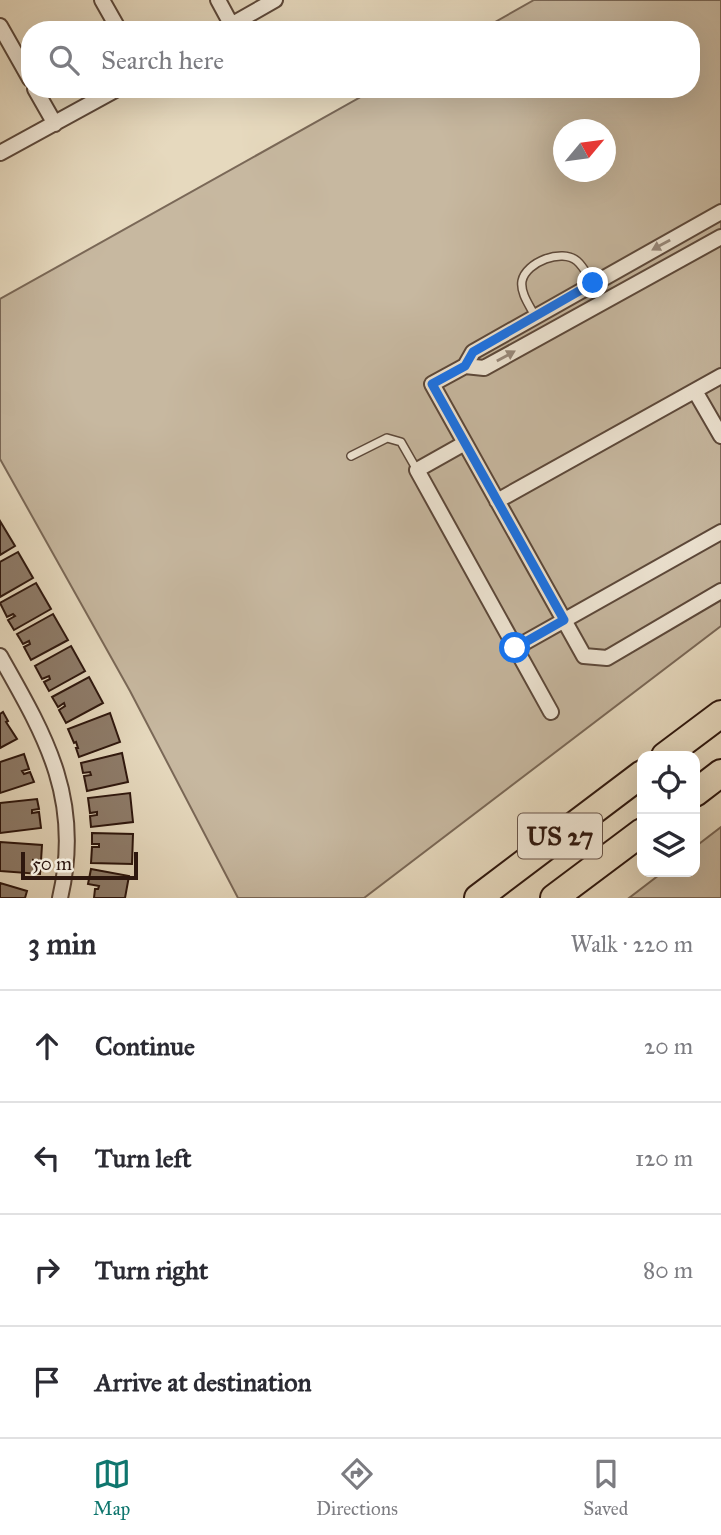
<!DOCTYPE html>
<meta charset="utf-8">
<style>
:root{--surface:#fff;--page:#f2f2f3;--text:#2b2b33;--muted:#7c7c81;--line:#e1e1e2;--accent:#0f766e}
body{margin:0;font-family:"IM FELL Great Primer",serif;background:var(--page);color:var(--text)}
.controls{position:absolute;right:21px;bottom:21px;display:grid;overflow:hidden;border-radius:14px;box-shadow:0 7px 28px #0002}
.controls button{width:63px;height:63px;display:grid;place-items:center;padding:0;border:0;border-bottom:2px solid var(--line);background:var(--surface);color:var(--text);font:35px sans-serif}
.compass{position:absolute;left:553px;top:119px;width:63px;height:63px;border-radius:50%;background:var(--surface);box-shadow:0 7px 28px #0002;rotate:61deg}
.scale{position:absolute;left:21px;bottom:18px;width:117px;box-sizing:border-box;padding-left:7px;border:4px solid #2e170e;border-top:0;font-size:19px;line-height:24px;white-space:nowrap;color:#2e170e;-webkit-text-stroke:5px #efe6d5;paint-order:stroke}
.stop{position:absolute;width:21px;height:21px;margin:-16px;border:5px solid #1a73e8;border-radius:50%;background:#fff}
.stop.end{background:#1a73e8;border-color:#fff;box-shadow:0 2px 7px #0008}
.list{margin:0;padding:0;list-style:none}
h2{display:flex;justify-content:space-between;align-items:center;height:91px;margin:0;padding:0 28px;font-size:30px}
h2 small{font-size:23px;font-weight:400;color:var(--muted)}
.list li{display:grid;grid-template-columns:46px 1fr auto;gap:21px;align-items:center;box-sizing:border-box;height:112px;padding:0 28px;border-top:2px solid var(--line)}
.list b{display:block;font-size:26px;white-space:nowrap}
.list em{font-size:23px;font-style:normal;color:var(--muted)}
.icon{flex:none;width:38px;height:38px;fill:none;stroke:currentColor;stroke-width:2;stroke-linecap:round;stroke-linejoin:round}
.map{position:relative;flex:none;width:721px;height:898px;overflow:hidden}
.search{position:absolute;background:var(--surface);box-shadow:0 7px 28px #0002;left:21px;right:21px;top:21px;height:77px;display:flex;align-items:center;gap:18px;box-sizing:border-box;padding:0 24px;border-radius:28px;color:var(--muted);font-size:26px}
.sheet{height:539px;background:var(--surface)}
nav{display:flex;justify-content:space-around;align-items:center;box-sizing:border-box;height:98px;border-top:2px solid var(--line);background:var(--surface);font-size:19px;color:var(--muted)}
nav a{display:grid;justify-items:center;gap:4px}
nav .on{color:var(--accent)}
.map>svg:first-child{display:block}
.green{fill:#c7b8a0;stroke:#7a6857;stroke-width:2;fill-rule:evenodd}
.building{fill:#8e7c6a;stroke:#2e170e;stroke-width:2}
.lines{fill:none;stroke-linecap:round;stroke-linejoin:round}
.lane-casing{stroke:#5c483a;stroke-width:10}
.street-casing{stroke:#5c483a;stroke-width:18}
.highway-casing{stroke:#2e170e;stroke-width:30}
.lane{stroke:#efe6d5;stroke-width:7}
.street{stroke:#efe6d5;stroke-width:14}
.highway{stroke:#e6d9be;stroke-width:26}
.oneway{fill:#98897b}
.route{stroke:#1a73e8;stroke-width:9}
.labels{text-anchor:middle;stroke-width:7;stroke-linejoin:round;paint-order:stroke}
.shield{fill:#efe6d5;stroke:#68554a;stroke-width:2}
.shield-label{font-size:26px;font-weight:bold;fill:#2e170e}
</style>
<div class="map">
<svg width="721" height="898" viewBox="0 0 721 898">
<rect width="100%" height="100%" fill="#e6d9be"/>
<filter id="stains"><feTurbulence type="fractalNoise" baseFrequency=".00286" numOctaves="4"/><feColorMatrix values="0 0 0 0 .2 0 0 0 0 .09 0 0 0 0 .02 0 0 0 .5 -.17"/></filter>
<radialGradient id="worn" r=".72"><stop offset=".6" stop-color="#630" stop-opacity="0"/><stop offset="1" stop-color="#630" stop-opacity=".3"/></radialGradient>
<path class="green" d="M534,0h187v626l-357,272h-126l-108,-207 -130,-232v-160l375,-210h316v-59h-210zM564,130h42v42h-42z
M721,827v71h-92l34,-26h32v-25z"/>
<path class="building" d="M0,521l15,25 -15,9z
M18,552l15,26 -33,19v-35z
M36,583l15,26 -37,21 -6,-10 7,-4 -2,-2 -6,3 -7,-14z
M53,614l15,26 -37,20 -7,-13 6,-3 -1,-3 -6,3 -6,-10z
M71,646l14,25 -36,20 -5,-9 6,-3 -1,-3 -7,3 -7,-13z
M89,677l14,26 -37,20 -7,-13 6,-4 -1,-3 -6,4 -6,-10z
M3,712l5,9 -2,1 11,17 -17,9v-34z
M110,713l10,29 -41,15 -3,-9h2l-2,-6 -2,1 -6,-14z
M122,753l6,29 -41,9 -3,-15 7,-1 -1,-3 -7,1 -2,-10z
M24,754l5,15 -7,2 2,3 6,-2 4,10 -34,11v-31z
M130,793l3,29 -42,5 -1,-11 7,-1v-3l-7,1 -2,-15z
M37,799l2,10 -7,1v3l7,-1 2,16 -41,5v-30z
M92,833l41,1 -1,30 -41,-1 1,-16h7v-3h-7z
M0,842l42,3 -1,16 -8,-1v4h8l-1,10 -40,-3z
M91,869l38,7 -4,22h-31l1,-9h3l1,-3 -11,-2z
M0,883l27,8 -2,7h-25z"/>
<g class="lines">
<g class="lane-casing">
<path id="lane" d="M535,316c-5,-10 -15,-23 -13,-35 4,-19 40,-33 55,-20 6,5 11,15 16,22
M351,456l36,-18 14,4 16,28"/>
</g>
<g class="street-casing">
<path id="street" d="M102,0l17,30
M218,0l13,24
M0,26l30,53
M222,30l53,-30
M35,89l20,35
M0,153l117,-64
M721,212l-248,140 -8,14 19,2 237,-131
M465,366l-33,18 152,272 23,2 114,-67
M695,391l26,45
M465,443l-48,27 134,242
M497,501l224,-125
M515,648l206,-116
M0,656c46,81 83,144 60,242"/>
</g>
<g class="highway-casing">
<path id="highway" d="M665,756l56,-42
M695,793l26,-20
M478,898l164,-124
M554,898l88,-66"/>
</g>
<use href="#lane" class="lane"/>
<use href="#street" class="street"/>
<use href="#highway" class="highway"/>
</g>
<defs><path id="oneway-solid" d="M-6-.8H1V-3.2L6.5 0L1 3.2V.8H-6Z" transform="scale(1.75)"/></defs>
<g class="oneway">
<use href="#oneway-solid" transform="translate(661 245) rotate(151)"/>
<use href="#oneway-solid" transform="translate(506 356) rotate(-29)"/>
</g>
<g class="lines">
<path class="route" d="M515,648l49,-28 -132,-236 33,-18 8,-14 120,-69"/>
</g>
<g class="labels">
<rect class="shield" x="518" y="813.5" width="84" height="45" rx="5"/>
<g class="shield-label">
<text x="560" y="845">US 27</text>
</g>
</g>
<rect width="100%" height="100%" filter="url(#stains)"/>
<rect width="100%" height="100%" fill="url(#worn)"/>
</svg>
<div class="controls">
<button><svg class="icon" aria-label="locate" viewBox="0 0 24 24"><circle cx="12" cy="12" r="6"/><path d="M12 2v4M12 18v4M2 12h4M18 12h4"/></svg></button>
<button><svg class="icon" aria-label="layers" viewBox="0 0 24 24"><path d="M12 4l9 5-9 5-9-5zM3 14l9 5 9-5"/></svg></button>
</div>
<svg class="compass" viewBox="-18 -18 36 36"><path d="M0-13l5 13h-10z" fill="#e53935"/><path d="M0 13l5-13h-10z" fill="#7c7c81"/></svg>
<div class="scale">50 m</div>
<div class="stop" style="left:515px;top:648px"></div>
<div class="stop end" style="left:593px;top:283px"></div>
<div class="search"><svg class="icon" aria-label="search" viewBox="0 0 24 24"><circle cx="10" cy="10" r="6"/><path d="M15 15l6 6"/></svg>Search here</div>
</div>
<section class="sheet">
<h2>3 min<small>Walk · 220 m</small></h2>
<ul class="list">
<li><svg class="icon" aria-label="ahead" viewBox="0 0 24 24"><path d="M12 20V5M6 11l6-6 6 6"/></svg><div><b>Continue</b></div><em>20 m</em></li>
<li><svg class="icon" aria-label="left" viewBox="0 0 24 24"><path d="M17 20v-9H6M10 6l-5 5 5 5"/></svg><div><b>Turn left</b></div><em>120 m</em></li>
<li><svg class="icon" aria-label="right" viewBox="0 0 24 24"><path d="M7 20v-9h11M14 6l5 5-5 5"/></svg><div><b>Turn right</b></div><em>80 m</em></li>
<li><svg class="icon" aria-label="arrive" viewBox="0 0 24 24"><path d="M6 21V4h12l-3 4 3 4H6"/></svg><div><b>Arrive at destination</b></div></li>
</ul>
</section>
<nav>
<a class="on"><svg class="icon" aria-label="map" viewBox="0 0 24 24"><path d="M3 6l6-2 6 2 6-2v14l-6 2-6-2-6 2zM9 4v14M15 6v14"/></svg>Map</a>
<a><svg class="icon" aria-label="directions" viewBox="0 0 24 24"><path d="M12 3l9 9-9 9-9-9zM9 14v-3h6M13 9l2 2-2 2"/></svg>Directions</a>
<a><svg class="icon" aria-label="saved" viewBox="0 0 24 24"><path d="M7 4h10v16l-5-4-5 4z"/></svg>Saved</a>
</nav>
